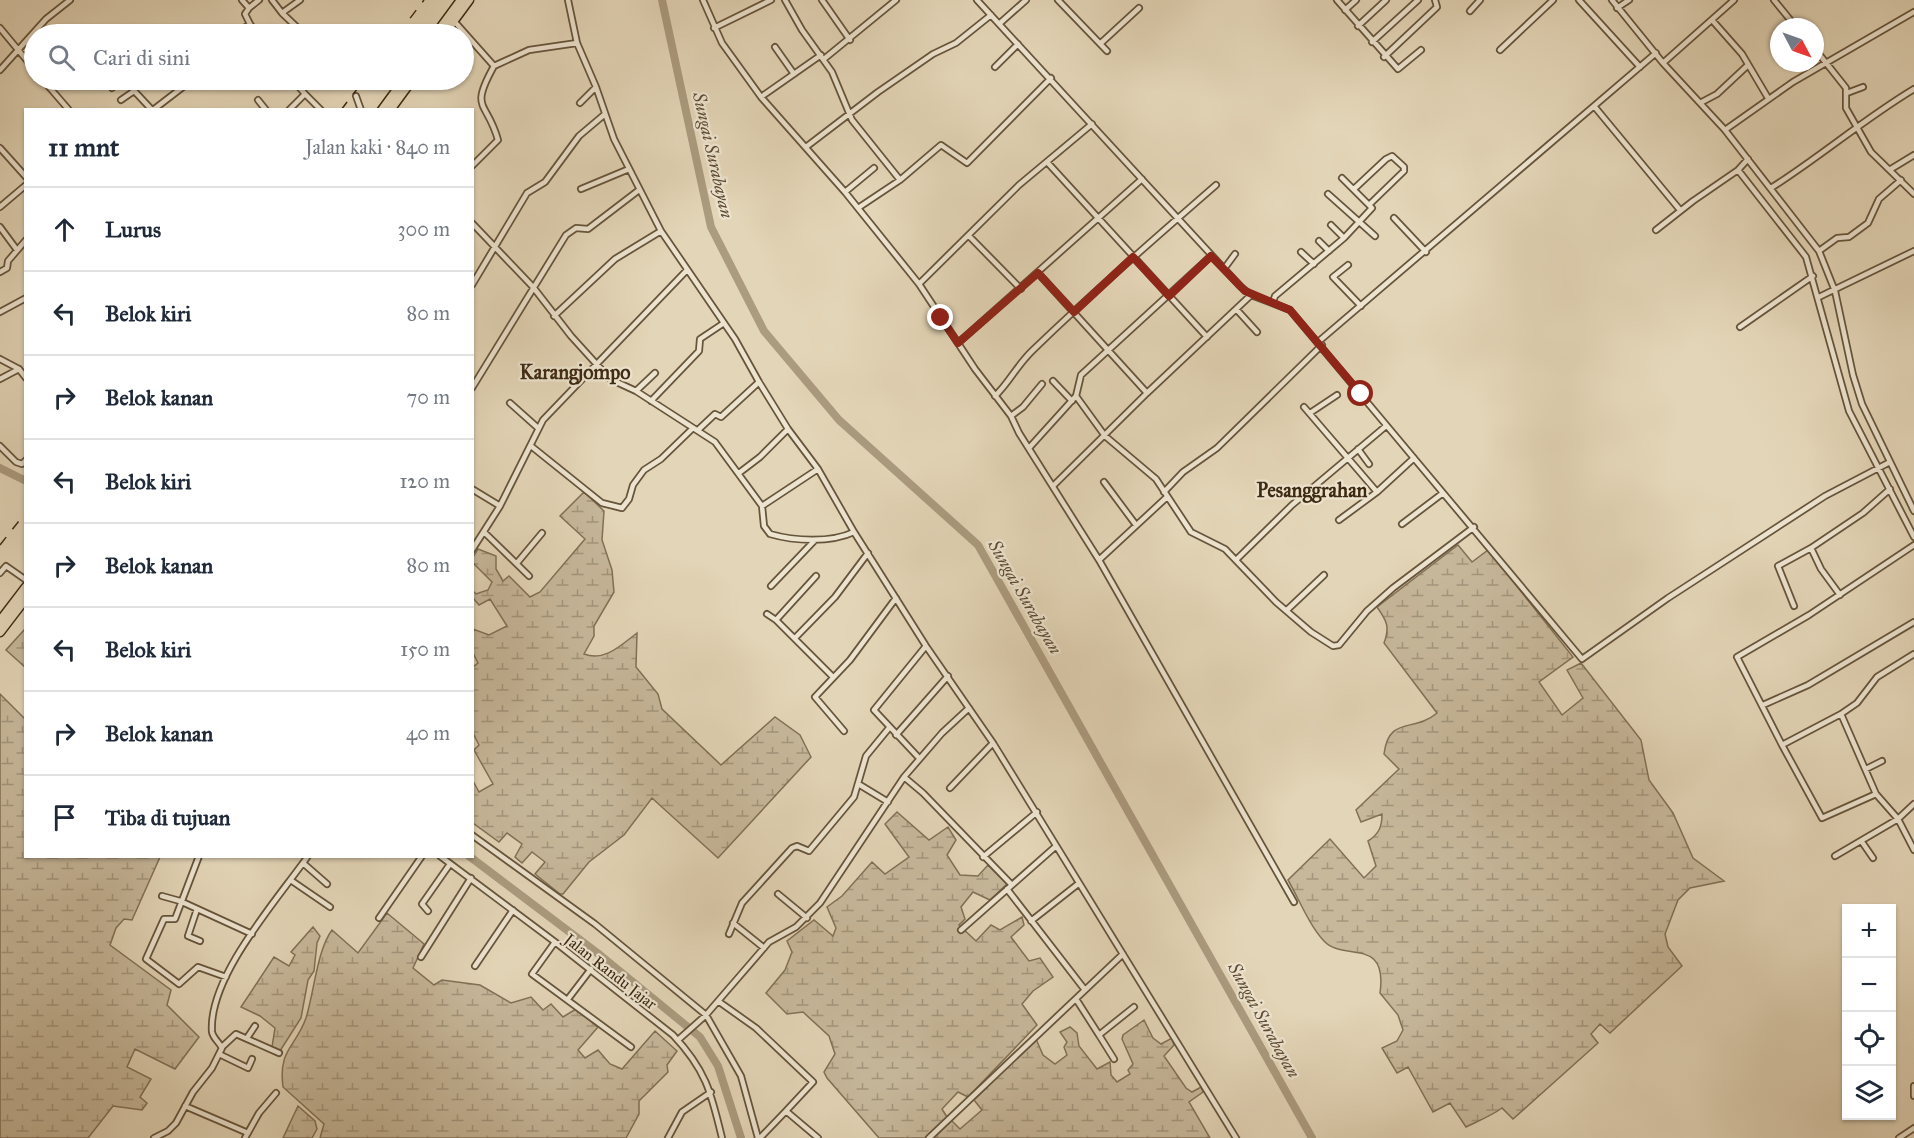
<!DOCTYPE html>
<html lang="id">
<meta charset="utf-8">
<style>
:root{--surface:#fff;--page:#f2f2f3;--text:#1f2937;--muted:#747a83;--line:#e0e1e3}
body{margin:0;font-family:"IM FELL Great Primer",serif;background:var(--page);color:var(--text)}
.controls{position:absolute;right:18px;bottom:18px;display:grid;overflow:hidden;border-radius:0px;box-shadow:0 2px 4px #0004}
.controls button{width:54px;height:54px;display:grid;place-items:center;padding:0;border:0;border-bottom:2px solid var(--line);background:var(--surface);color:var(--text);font:30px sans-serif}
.compass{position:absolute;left:1770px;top:18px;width:54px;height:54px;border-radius:50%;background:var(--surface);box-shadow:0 2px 4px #0004;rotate:131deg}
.stop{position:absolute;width:18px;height:18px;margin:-14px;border:4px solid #8f2418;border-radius:50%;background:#fff}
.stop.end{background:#8f2418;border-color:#fff;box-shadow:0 2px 6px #0008}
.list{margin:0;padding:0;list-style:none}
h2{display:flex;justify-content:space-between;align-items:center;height:78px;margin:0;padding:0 24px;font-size:26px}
h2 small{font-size:20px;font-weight:400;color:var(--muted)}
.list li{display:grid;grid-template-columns:39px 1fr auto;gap:18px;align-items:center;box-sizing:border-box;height:84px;padding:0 24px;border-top:2px solid var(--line)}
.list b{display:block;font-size:22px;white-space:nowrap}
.list em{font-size:20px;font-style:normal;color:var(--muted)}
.icon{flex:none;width:33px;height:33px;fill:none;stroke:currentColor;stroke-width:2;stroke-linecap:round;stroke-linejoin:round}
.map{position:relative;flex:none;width:1914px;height:1138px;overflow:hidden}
.search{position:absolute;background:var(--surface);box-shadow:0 2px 4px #0004;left:24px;top:24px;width:450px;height:66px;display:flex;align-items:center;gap:15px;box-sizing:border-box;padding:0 21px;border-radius:33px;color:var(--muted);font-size:22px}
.panel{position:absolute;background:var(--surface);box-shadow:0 2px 4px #0004;left:24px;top:108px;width:450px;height:750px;border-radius:0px}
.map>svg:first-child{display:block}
.wetland{fill:url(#wetland-marsh);stroke:#827056;stroke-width:1.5}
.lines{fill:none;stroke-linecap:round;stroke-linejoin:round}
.river{stroke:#ab9b7f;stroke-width:8}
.street-casing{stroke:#66543b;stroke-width:8}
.highway-casing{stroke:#3d2912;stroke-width:11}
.street{stroke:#ede4d0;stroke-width:4.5}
.highway{stroke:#e3d5b7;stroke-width:8}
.rail{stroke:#3d2912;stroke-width:1.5;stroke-dasharray:10 10;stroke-linecap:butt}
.route{stroke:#8f2418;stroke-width:8}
.labels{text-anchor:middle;stroke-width:4.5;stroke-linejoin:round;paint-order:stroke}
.street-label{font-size:16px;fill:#3d2912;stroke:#ede4d0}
.water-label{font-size:18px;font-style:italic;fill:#5e4b33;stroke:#ede4d0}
.quarter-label{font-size:20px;font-weight:bold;fill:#3d2912;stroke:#ede4d0}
</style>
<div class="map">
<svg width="1914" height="1138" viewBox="0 0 1914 1138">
<defs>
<pattern id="wetland-marsh" width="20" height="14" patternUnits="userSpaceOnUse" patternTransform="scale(1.5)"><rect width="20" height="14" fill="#c7b89b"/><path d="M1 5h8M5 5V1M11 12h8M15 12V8" fill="none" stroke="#a3967d"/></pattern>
</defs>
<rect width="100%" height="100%" fill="#e3d5b7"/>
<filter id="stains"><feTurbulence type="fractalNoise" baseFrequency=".00333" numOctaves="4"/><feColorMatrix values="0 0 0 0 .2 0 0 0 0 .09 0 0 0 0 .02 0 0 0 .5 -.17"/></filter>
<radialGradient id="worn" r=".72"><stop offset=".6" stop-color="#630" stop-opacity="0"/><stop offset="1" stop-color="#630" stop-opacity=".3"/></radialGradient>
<path class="wetland" d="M584,492l20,19 -2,29 10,30 2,22 -20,34v10l-10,18c21,8 37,-9 53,-21l-1,34 22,27 4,15 59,56 54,-48 25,18 11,22 -93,101 -66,-60 -28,37 -35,27 -26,32h-3l-25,-20 10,-12 -13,-10 -10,11 -7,-6 7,-13 -15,-11 -8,9 -26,-19v-42l6,11 14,-8 -19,-34 5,-5 -6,-12v-66l5,-4 -5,-10v-24l16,6 18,-9 -17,-27 -11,6 -6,-7v-7l3,3 12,-4 4,-8 -19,-19v-6l5,-8 18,7v13l7,12 6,-5 21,21 10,-5 45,-53 -25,-23z
M1458,545l14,17 16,-12 85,107 -34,25 23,33 21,-17 -16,-28 14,-7 60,77 8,40 24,33 20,45 31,23 -34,7 -12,12 -13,34 3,13 14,19 -72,67 -10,-9 -9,10 7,9 -85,76 -11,-11c-11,8 -24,13 -36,19l-16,-24 -17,9 -25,-45 -11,6 -15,-25 15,-7 6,-11 -5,-15 -18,-22c8,-57 -37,-31 -56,-52 -15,-16 -25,-42 -36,-61l42,-41 34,39 12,-12 -8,-25c11,-7 14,-14 14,-27l-21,8 -5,-12 43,-41 -15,-15c5,-39 30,-21 53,-41l-53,-70c6,-16 3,-22 -7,-36z
M25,629v38l-19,-17z
M0,694l25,25 1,137 134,1 -28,63 -8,-1 -8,9 -6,17 61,45 -4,15 32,32 -24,32 -40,-20 -8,18 24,12 -11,18 7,6 -5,7 -29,-4 -25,32h-88z
M897,812l32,28 19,-13 8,13 -9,15 13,20 18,1 10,-11 19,19 -17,16 -17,-8 -12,15 4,12 -6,6 17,16 15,-16 9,5 22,-13 2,8 -13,12 18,24 11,-3 13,19 -20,14 -11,13 15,21 -69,72 -10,-5 -16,17 5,8 -22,21h-46l-52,-60 -3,-6 11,-18 -6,-18 -26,-24 -16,2 -21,-21 19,-23 7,-18 -5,-11 27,-21 19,16 3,-8 -9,-21 15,-11 30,-34 13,12 24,-17 -24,-33z
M387,913l37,31 -11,24 21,17 8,-5 38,5 31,18 20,-6 12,13 8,-6 12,13 13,-8 22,18 -20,23 7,8 13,-8 12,14 12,5 33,-38 22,20 -10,14 1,7 -29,29v13l-13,24h-306l4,-14 -41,-37c-5,-38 13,-40 23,-69 8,-25 11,-68 26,-88l26,23z
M313,927l7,9 -3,7 -3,28 -6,9 -7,38 -21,33 -8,-4 3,-19 -15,-12 -19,-9 33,-50 15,9 6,-11 -4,-3z
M1144,1020l9,18 8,6 11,-6 2,7 -10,11 22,32 6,4 9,-5 2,5 -14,10 21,36h-276l17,-18 9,9 22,-19 -8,-10 62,-61 7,16 12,9 12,-9 -3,-8 3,-5 -7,-10 10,-5 7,6 2,13 18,23 13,-7 1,13 6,7 13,-8 -2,-4 5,-6 -11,-25 1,-4z
M298,1106l17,15 2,8 -5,9h-29z"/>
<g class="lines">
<path class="river" d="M662,0l49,227 53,104 75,89 139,125 334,593
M0,468l26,13
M469,856l131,99 100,82 18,29 23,72"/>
<g class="street-casing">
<path id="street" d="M242,0l7,8 10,-8
M272,0l10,13 18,-13
M568,0l9,43 19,44 18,52 47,92 74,108 24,43 29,47 30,40 36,63 72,114 67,97 243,395
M703,0l19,43 39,54 84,95 74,92 56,85 36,47 8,17 80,127 195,342
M785,0l17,30 30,42 20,48 48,60
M822,0l28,40
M977,0l263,286 11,9 39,15 292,349 86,-61 157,-102 65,-34
M1058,0l49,51
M1337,0l61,69 23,-19
M1579,0l61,67
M1612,0l51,63 62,67 94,121 16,40 18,84 9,29 52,107
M1774,0l22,27
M249,8l-4,6 5,10
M1617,8l12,-8
M1345,10l11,-10
M1470,11l10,-11
M282,13l22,21
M1712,20l30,34 26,44
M454,21l40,45 35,-16 48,-7
M999,24l27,-24
M1358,26l28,-26
M0,28l34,41
M714,28l57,-28
M235,34l15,-10 7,10
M289,34l10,-5
M1372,42l46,-42
M1101,43l38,-35
M775,47l19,27
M1815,49l31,39v20l25,44 43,42
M1500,50l53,-50
M1384,57l53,-50 -2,-7
M824,59l72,-59
M1663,63l71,-63
M995,67l23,-23
M0,70l46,-51 24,-19
M43,80l26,30
M124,80l28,30
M112,88l10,-8
M1847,93l16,-6
M305,94l16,16
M356,96l5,14
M761,97l60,-42
M121,100l13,-9
M258,100l8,10
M580,103l16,-16
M1700,103l17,-9 31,-29
M1594,106l86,104
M153,110l39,-30
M289,110l16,-16 -12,-14
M1725,130l68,-48 121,-70
M806,147l72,-55 55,-38 23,-11 35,-28
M0,148l26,29
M1047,162l160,175
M472,166l26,-26c-11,-40 -29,-29 -4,-74
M1891,169l23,-14
M1738,170l68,87 43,154 65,126
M1771,188c49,-31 93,-69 143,-99
M581,189l48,-20
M1354,189l32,-30 6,-3 12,11v4l-34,33
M845,192l29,-24
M1328,194l47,42
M0,207l26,-22
M858,208l42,-28 41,-35 26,18 84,-85
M1394,218l32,34
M472,223l61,64 38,49 39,43 26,12 79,51 47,64 2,20 6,8c24,7 61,9 84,-2
M1331,225l13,13
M0,227l17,23
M1656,230l37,-29 45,-31 10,-11
M969,236l52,53
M1319,241l10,10
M1819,251l18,-13 12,-1 19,-14 11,-24 22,-19
M1301,252l13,12
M1348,265l-15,12 28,29
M1224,269l11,-15
M0,272l7,-4 1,-7 18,-21
M1038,273l109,120
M919,284l100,-99 73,-61
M472,285l55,-92 18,-11 34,-46 26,-22
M1819,297l95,-46
M1273,302l2,-6 69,-58 28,-30 -30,-30
M1237,310l20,22
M0,312l26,-14
M554,316l61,-57 46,-28
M1740,327l73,-51
M1318,342l338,-289
M958,343l184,-164
M0,359l19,10 7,9
M0,379l19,-10
M1053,381l19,20
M472,388l94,-153 10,-7 12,1 51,-39
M636,391l19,-18
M995,396c14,-13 22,-31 38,-46 59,-57 121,-111 183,-165
M1076,396l29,40 51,43 35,53 34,17 51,53 35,30 22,14 6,-1 28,-34 26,-23 81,-61
M651,401l48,-50 1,-12 24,-16
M510,403l28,25
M1304,407l73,85
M1310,413l27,-18
M1011,416l12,-9 19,-23
M698,430l17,-16 6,3 38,-35
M0,446l16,16 6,2 4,-4
M531,446l71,57 20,5 7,-9 4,-14 11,-15 17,-11 32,-31
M1029,448l47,-52 5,-21 130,-119
M1358,449l11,15
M739,473l21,-16 28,-28
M1104,482l32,43
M1053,486l94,-93 104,-98
M472,489l28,17
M1164,492l19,-20 34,-24 105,-103
M762,506l56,-37
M1339,520l38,-28 37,-34
M1402,524l41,-31
M484,532l45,44
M1914,545l-105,70 -72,42 45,88 59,-31 16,-11 20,-26 37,-23
M1811,548l10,21 19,26
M472,550l28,-44 43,-86 144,-150
M1237,559l55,-54 94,-79
M1099,560l68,-63
M517,563l25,-30
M0,573l6,-7 20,14
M771,586l44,-46
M1794,606l-16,-40 33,-18 52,-35 27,-24
M1287,610l37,-35
M767,614l9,6 57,57
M776,620l40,-44
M795,638l40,-41 33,-44
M1763,705l45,-20 106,-63
M1841,714l35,80 22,25 16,31
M844,731l-29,-34 35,-37 46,-62
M896,735l52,-59
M1782,745l40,73 54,-24
M919,758l-45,-48 52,-64
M1866,769l16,-8
M904,777l19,16 88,91
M860,785l28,17
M950,788l43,-45
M472,835l123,89 111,91 35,61 17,62
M1862,842l11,16
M199,856l-24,63h-11l-18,40 33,25 19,-17 28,10
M440,856l115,86 118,93c33,35 38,57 49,103
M1835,856l63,-37 16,-15
M983,857l54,-45
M303,863l24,21
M292,881l38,26
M1007,889l78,101
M778,894l29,24
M162,896l18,5 72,33
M197,909l-9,27 12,5
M428,911l-6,-7 28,-40
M379,918l43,-62
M1031,921l47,-37
M733,923l31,25
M961,930l94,-83
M729,934l13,-31 50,-55 5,-2 12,5 45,-54 12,-41 23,-28
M555,942l-23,32 99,73
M421,957l50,-79
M475,966l38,-56
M568,999l23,-30
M1076,999l23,36 35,-28
M718,1001l38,27 57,54 -27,29
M1099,1035l15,24
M247,1038l8,-12
M678,1040l28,-25 63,-73 27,-15 24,-24 84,-126 38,-44 27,-25
M222,1047l14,-13 43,19
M219,1054l29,14 4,-9
M1914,1086v10
M185,1106l63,27
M154,1138l14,-7 8,-8 17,-31 19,-24 10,-20c-3,-6 -9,-10 -10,-16 -4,-55 65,-132 96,-176
M245,1138l14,-25 17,-20
M668,1138l14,-26 29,-20
M760,1138l26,-27 32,27
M929,1138l194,-184
M1899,1138l15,-10"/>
</g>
<g class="highway-casing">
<path id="highway" d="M436,34l25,-34
M444,34l25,-34
M382,110l22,-30
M390,110l22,-30
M0,621l26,-34
M0,632l26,-34"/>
</g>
<use href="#street" class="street"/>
<use href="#highway" class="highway"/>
<path class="rail" d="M398,34l26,-34
M341,110l23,-30
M0,545l26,-33"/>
</g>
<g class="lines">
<path class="route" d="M941,318l17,25 80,-70 36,39 59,-55 36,39 42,-40 34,35 45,19 71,84"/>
</g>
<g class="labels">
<g class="street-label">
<text transform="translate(611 971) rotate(38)" y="6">Jalan Randu Jajar</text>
</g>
<g class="water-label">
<text transform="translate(713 155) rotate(77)" y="6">Sungai Surabayan</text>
<text transform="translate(1025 597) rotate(60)" y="6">Sungai Surabayan</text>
<text transform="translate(1264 1020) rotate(61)" y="6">Sungai Surabayan</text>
</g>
<g class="quarter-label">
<text x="575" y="379">Karangjompo</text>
<text x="1312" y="497">Pesanggrahan</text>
</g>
</g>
<rect width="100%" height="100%" filter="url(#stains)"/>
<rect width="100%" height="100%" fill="url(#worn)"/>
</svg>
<div class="controls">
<button>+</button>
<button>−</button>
<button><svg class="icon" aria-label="locate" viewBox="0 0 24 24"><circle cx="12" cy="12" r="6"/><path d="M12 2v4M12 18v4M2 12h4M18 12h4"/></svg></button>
<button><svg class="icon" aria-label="layers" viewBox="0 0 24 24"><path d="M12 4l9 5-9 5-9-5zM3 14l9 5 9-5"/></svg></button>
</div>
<svg class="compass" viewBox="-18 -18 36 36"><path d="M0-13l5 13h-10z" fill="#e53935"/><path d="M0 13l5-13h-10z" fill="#747a83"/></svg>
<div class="stop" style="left:1361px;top:394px"></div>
<div class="stop end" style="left:941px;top:318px"></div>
<div class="search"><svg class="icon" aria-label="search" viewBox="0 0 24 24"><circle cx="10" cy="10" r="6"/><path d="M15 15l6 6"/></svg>Cari di sini</div>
<section class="panel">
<h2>11 mnt<small>Jalan kaki · 840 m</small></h2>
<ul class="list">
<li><svg class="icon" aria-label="ahead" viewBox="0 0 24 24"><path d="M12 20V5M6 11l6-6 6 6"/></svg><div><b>Lurus</b></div><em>300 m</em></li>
<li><svg class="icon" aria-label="left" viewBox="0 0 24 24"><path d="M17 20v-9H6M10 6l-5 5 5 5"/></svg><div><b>Belok kiri</b></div><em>80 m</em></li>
<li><svg class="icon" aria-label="right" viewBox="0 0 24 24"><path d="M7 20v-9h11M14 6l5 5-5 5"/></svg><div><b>Belok kanan</b></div><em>70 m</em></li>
<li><svg class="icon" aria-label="left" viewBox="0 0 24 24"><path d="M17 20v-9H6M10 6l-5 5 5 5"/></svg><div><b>Belok kiri</b></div><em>120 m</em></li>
<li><svg class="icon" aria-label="right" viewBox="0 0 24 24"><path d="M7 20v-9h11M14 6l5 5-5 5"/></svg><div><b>Belok kanan</b></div><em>80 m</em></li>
<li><svg class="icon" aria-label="left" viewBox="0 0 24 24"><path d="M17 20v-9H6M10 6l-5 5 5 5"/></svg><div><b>Belok kiri</b></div><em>150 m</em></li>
<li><svg class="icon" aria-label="right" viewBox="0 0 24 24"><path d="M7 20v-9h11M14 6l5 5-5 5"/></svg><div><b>Belok kanan</b></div><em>40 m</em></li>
<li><svg class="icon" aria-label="arrive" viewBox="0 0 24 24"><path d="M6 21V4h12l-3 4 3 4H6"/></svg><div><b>Tiba di tujuan</b></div></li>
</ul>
</section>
</div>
